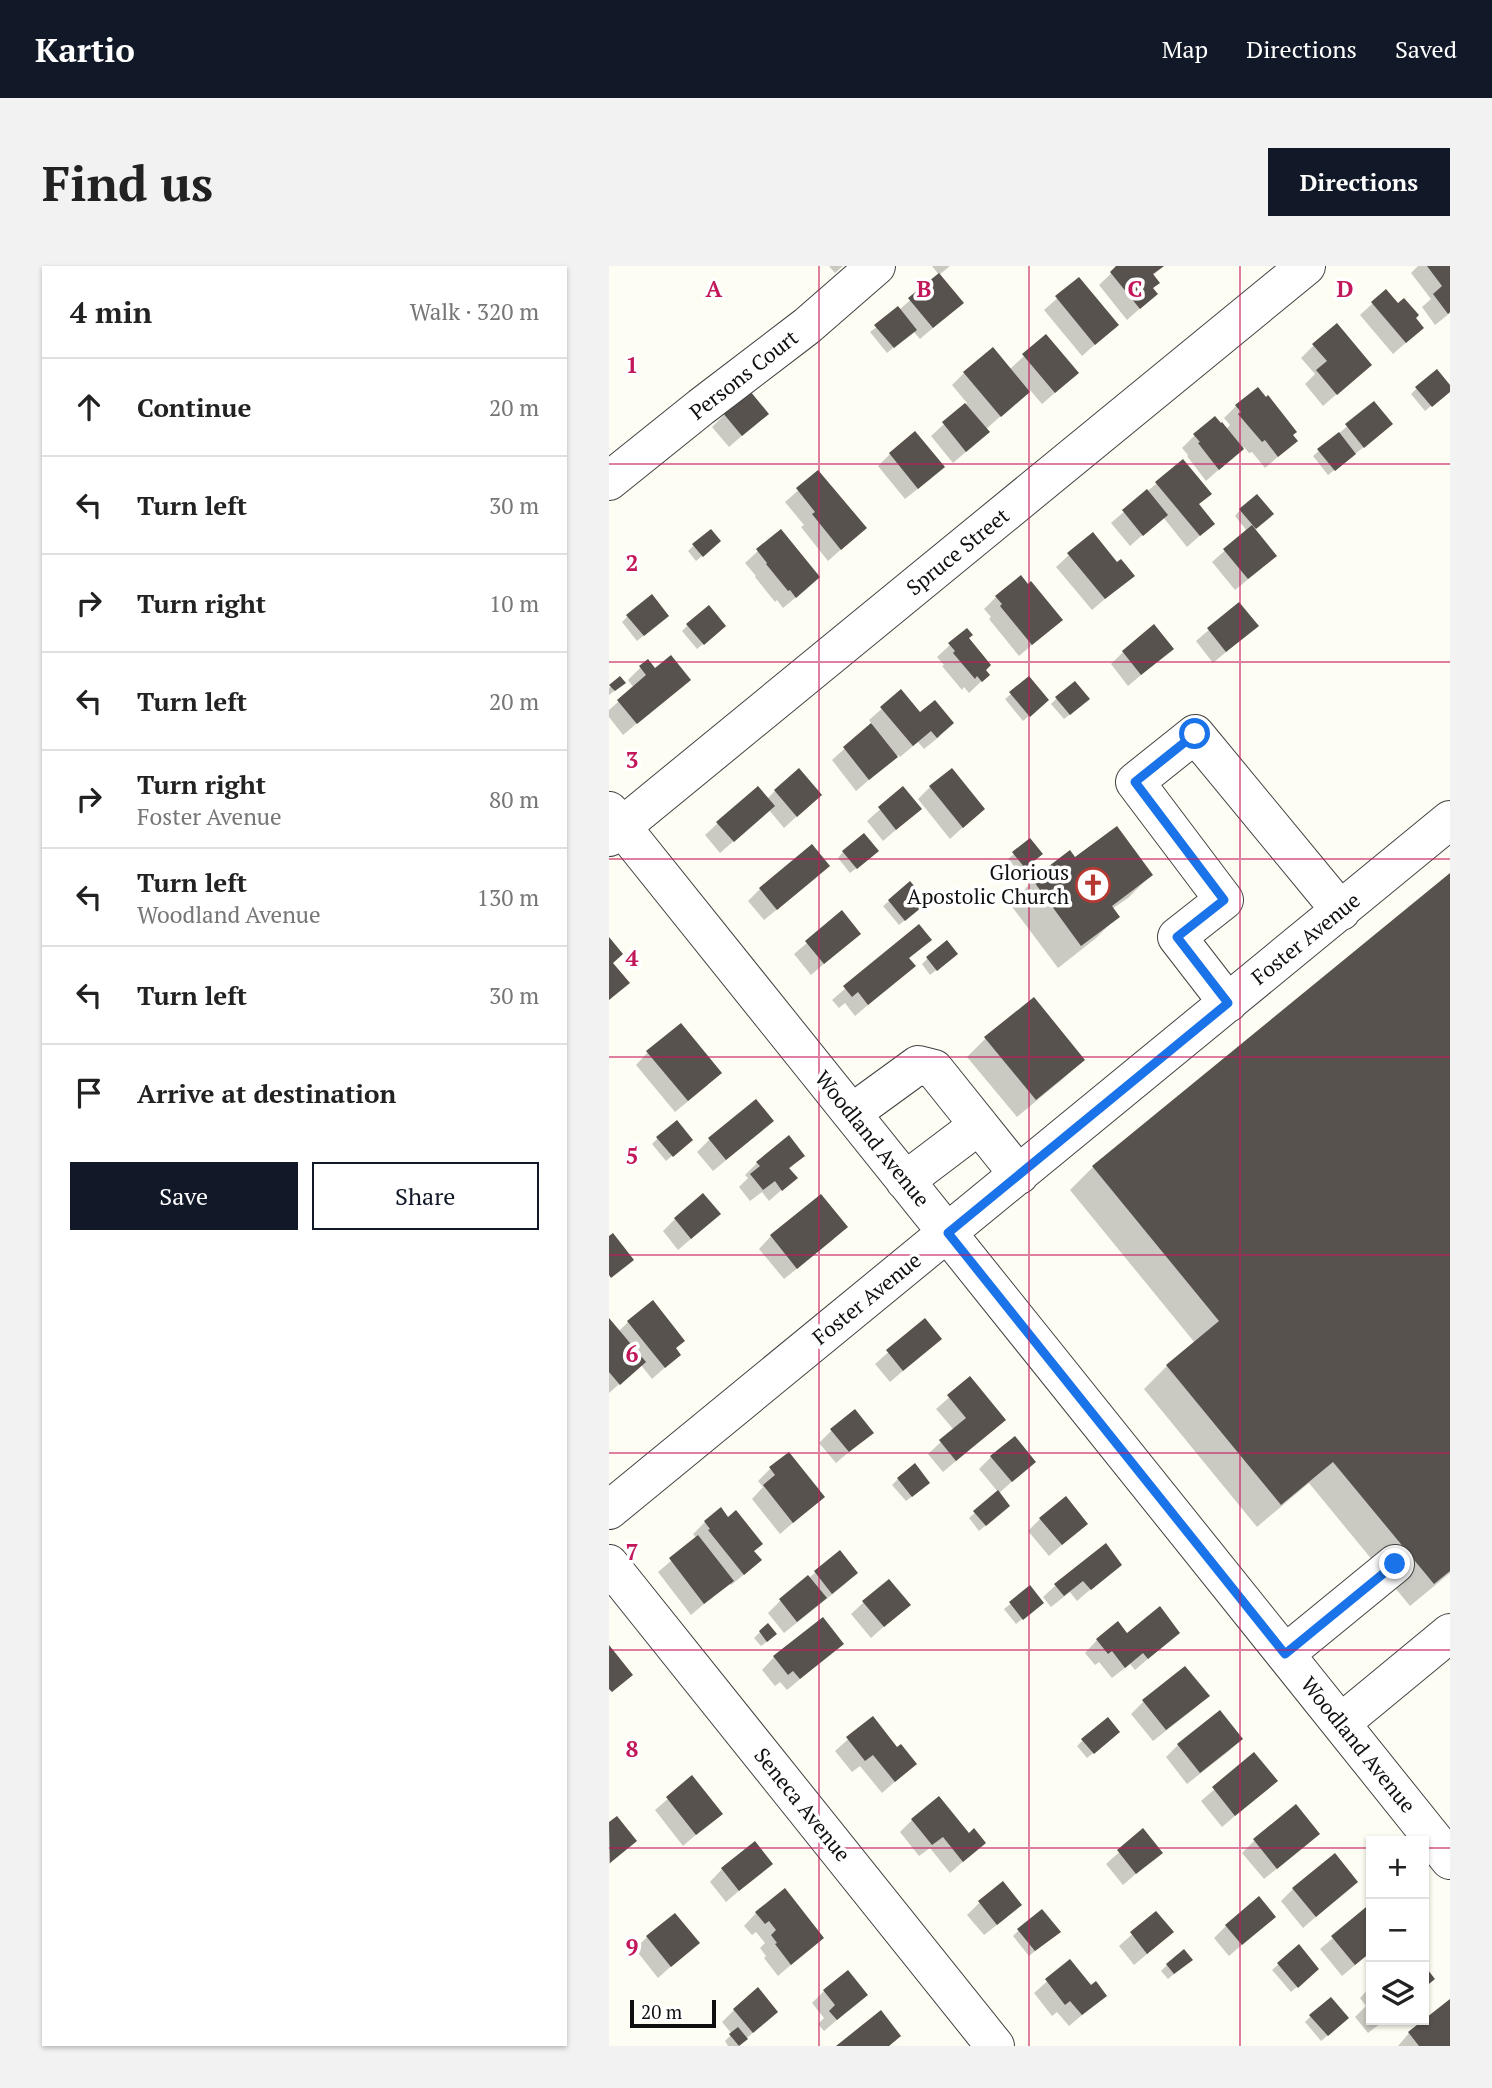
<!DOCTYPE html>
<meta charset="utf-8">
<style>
:root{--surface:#fff;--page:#f2f2f2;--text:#222;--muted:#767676;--line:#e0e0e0;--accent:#111827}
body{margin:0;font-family:"PT Serif",serif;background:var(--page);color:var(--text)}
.controls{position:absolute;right:21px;bottom:21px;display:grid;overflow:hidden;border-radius:0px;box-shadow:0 2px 5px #0004}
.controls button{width:63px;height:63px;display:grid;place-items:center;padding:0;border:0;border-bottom:2px solid var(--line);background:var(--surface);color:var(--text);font:35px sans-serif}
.scale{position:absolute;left:21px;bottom:18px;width:86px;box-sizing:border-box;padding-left:7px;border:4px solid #0f0f0f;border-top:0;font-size:19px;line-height:24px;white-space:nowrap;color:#0f0f0f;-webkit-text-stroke:5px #fff;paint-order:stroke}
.stop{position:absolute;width:21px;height:21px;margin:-16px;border:5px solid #1a73e8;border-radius:50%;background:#fff}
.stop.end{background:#1a73e8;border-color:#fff;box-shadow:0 2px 7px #0008}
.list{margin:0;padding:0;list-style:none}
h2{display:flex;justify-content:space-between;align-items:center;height:91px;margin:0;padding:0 28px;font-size:30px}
h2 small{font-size:23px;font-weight:400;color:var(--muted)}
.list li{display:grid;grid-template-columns:46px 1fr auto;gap:21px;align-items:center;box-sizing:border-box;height:98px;padding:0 28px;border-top:2px solid var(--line)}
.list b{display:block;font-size:26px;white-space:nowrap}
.list p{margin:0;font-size:23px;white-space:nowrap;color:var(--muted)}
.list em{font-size:23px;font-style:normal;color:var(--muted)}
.actions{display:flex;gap:14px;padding:21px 28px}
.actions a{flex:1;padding:16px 0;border:2px solid var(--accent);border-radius:0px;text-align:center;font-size:24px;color:var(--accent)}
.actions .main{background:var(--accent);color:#fff}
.icon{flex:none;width:38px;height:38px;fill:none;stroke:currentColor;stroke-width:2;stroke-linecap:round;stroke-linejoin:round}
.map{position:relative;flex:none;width:841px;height:1780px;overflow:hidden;border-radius:0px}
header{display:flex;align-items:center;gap:42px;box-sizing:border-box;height:98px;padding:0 35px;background:var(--accent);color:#fff}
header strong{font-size:33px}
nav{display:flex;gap:38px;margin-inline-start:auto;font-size:24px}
.intro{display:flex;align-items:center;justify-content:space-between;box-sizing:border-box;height:168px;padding:0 42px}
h1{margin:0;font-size:49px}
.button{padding:18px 32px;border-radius:0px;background:var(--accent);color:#fff;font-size:24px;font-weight:700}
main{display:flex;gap:42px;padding:0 42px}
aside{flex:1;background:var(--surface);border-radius:0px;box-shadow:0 2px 5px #0004}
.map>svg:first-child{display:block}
.shadow{fill:#0003}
.building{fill:#57524d}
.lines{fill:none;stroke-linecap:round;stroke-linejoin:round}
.minor-casing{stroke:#424242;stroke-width:40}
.minor{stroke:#fff;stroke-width:38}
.route{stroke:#1a73e8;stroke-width:9}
.grid{fill:none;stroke:#c2185b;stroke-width:2;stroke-opacity:0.55}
.labels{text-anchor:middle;stroke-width:7;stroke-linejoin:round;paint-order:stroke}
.street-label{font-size:21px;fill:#0f0f0f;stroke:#fff}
.poi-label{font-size:21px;fill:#0f0f0f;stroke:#fff;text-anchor:end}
.grid-label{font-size:23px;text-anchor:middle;font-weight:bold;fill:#c2185b;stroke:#fff;stroke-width:7;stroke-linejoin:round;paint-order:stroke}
</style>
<header>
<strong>Kartio</strong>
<nav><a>Map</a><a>Directions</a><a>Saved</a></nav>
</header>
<div class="intro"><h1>Find us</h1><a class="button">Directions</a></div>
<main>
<aside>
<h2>4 min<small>Walk · 320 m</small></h2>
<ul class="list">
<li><svg class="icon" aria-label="ahead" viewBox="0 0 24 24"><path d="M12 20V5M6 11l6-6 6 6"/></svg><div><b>Continue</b></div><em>20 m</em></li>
<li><svg class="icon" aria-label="left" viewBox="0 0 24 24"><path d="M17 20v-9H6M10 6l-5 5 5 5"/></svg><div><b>Turn left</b></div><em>30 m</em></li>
<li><svg class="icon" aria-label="right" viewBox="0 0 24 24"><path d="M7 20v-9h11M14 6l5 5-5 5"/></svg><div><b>Turn right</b></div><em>10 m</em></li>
<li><svg class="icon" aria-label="left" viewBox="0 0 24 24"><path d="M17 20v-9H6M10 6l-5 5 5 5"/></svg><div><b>Turn left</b></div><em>20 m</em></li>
<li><svg class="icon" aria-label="right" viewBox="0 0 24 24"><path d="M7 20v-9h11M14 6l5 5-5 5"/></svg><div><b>Turn right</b><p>Foster Avenue</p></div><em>80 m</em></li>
<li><svg class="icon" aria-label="left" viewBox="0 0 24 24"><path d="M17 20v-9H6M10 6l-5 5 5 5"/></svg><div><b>Turn left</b><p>Woodland Avenue</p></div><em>130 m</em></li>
<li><svg class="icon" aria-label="left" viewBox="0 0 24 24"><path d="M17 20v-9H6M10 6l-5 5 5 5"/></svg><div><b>Turn left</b></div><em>30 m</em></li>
<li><svg class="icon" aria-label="arrive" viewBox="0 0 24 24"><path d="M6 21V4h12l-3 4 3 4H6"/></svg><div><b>Arrive at destination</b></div></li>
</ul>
<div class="actions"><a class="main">Save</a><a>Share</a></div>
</aside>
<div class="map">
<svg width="841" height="1780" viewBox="0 0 841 1780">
<rect width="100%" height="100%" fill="#fefdf3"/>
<path class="shadow" d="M220,0h14l-8,7z
M323,0h18l-11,9 23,28 -42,36 -7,-8 -26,22 -17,-21 29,-22 40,-35z
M510,0h45l-12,10 -1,13 5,5 -29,26 -28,-35z
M809,0h32v47l-15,12 -13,-18 9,-8 -20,-26z
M470,13l38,46 -35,31 -38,-46z
M764,37l25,3 11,34 -16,14 -33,-39z
M705,79l56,20 -47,41 -18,-22 10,-10 -14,-16z
M415,90l40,29 -22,19 -12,-14 -45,40 2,2 -12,12 -22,19 -22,-27 36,-33 -15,-18 12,-12 45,-3z
M808,122h33v2l-25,21 -14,-17z
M765,137l17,21 -13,12 -50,39 -15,-19z
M627,140l55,29 5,6 -31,27 -13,-16 -3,1 -5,-6 -38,34 -19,-25 1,-1 -6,-7 13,-13 31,-6 4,-4 -6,-7z
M158,148l-38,33 -17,-20 12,-12z
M281,188l40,25 -25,20 -27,-33z
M209,207l47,55 -37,33 -27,-34 3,-2 -19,-23z
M548,217l41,22 15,19 -26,23 -24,-30 -33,29 -19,-23z
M631,244l26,10 -13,10 9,38 -27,22 -23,-28 35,-31 -12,-15z
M84,280l20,1 -17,14 -8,-10z
M149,285l48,38 -23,19 -6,-8 -2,2 -20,-25 1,-1 -11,-13z
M460,289l48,9 16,11 -41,35 -36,-43z
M387,331l65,23 -42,36 -30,-37 2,-2 -7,-8z
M630,338l18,22 -44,37 -17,-22z
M19,350l33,5 -24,20 -15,-19z
M79,359l30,7 -21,17 -15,-18z
M358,373l21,36 -19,18 -5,-6 -2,3 -20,-24 2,-1 -7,-8 13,-12z
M563,383l-44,37 -17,-22 12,-12z
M31,402l49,11 -66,56 -14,-18v-7l25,-22 -6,-8z
M11,413l-2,9 -9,7v-7z
M420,413l12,26 -18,16 -18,-22z
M292,426l39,44 -16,13 -6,-7 -18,15 -2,-2 -42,36 -24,-31 40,-36 -3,-4z
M448,432l25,7 -18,14 -13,-15z
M321,521l53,22 -33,30 -32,-40z
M294,523l17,20 -37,32 -16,-20z
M166,525l45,4 -36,33 -15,-18 -49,43 -15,-18 13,-12 49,-24z
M234,586l28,5 -21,16 -12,-15z
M461,587l5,7 76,15 -23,23 -16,11 6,7 -23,23 -37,29 -48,-64 23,-23z
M405,588l21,5 -16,13 -11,-13z
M841,609v698l-40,33 -101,-123 -52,44 -113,-138 23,-23 28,-23 -125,-153 23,-23z
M207,612l-52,42 -16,-19 12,-12z
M280,635l31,7 -21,17 -16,-19z
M233,647l17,21 -48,41 -17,-21z
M309,660l12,14 -22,19 6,7 -59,50 -10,-13 -6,5 -7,-8z
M318,693h23l-20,16 -8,-11z
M424,734l49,60 -18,18 -47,39 -50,-60 18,-18z
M39,786l60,33 -33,27 -39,-47z
M150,867l-46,38 -16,-19 12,-12z
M49,872l27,7 -19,16 -14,-17z
M194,889l-15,15 7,8 -26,23 -7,-9 -12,9 -11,-14 9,-9 -3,-3 12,-12z
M66,953l31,7 -28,24 -15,-19z
M162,970l63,3 -50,40 -25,-30z
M316,1054l15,19 -50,43 -15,-18z
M0,1055l9,11 10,-10 46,27 5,6 -27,24 -11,-14 -32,28z
M361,1113l34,41 -61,52 -15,-18 26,-24 -18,-21z
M223,1164l39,3 -35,30 -17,-20z
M382,1191l43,5 -36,32 4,18 -23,19 -10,-13 29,-26 -19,-23z
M161,1203l53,28 -43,37 -28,-35 11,-12 -5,-6z
M289,1213l24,10 -16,12 -14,-16z
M119,1253l33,25 -8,8 -6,20 -16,13 -2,-2 -38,32 -33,-43 39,-33 -4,-5 12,-12z
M431,1253l46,5 -37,32 -21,-25z
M231,1287l16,20 -12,12 -60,48 -16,-20 12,-12z
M511,1298l-43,37 -7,-9 -19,15 -8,-10 13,-12z
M421,1322l6,20 -20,16 -12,-15z
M255,1336l44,3 -37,33 -20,-24z
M151,1366l9,8 -8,6 -7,-8z
M569,1367l-43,37 -5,-6 -18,14 -13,-16 -4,3 -10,-12 12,-13 30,-5z
M233,1378l-55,46 -7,-8 -5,4 -13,-16 12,-13z
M598,1430l-12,12 -42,33 -22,-27 12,-12z
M263,1452l25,31 18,15 -33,29 -22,-27 -8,6 -17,-21z
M503,1472l-25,20 -10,-12 6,-6z
M632,1473l-12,12 -42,33 -21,-27 12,-12z
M645,1489l22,26 -54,46 -21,-26z
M83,1512l29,35 -38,33 -28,-36z
M8,1552l18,23 -26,23v-39z
M303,1554l56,15 16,8 -34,30 -20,-25 -11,8 -19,-24z
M534,1565l17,22 -37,32 -17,-21z
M645,1575l51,5 -41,33 -22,-26z
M146,1578l15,20 -44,38 -16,-20 12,-13z
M747,1616l-53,46 -22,-27 12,-12z
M370,1637l28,14 -23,18 -17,-20z
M762,1640v46l-29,24 -22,-27z
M147,1647l66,25 -44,38 -14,-18 2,-2 -6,-8 5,-5 -9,-11 -4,3 -8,-9z
M547,1647l3,31 -25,21 -15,-19z
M665,1651l-45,39 -15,-18 12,-12z
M410,1664l34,7 -24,19 -16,-20z
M38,1671l50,6 -39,35 -23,-29z
M689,1681l13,28 -20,17 -19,-22z
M461,1695l20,26 15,9 -36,30 -12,-14 -5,4 -18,-23z
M558,1699h18l-17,14 -7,-8z
M762,1720v34h14l-17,13 -13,-16 11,-11 -6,-8z
M215,1725l42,4 -42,36 -6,-7 6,-6 -12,-15z
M841,1735v45h-52l11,-13z
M125,1744l42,2 -38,34h-10l-3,-5 7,-7 -10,-12z
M702,1750l30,8 -20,17 -16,-19z"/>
<path class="building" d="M507,0h48l-11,8 7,9 -7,5 5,6 -18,15 -30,-37z
M818,0h23v46l-2,2 -15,-20 9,-8z
M330,7l25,30 -31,25 -25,-30z
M470,11l40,48 -24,20 -40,-49z
M777,23l12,14 6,-5 15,17 -3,3 8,10 -18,15 -35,-41z
M289,40l19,24 -23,18 -20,-23z
M728,57l35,42 -35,30 -21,-25 11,-9 -15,-17z
M437,68l33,39 -24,20 -33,-39z
M384,81l37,45 -29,25 -38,-45z
M828,103l13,16v7l-18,15 -17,-20z
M649,121l8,10 2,-2 29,37 -4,3 5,6 -20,16 -13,-17 -3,2 -24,-28 3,-2 -6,-7z
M141,125l19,23 -27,22 -19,-23z
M765,135l19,23 -29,24 -19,-24z
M356,137l25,29 -24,20 -24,-30z
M606,150l6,7 1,-1 22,27 -25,21 -21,-27 2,-1 -7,-8z
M306,165l30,36 -27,22 -29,-36z
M730,166l17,22 -21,17 -18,-22z
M574,193l29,35 -13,10 16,20 -15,12 -45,-54z
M209,204l49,58 -26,22 -29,-36 3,-2 -19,-24z
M538,223l21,26 -25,21 -21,-26z
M648,228l17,20 -18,15 -17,-20z
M643,259l25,31 -29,23 -25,-30z
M102,263l10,12 -18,16 -11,-13z
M172,263l39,48 -24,21 -6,-8 -2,1 -22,-27 1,-1 -11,-14z
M484,266l24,30 4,-3 14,17 -30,23 -38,-46z
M412,309l7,9 3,-3 32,39 -31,25 -32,-39 2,-2 -7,-8z
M43,328l17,22 -25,20 -18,-21z
M630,336l20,24 -33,26 -19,-24z
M100,339l17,21 -22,19 -18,-21z
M545,358l20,25 -33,26 -19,-24z
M358,362l6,7 -4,3 22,27 -5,5 4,5 -8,7 -5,-6 -2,3 -22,-26 2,-2 -7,-8z
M62,389l20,25 -54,44 -20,-24 29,-25 -7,-9 9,-7 7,9z
M11,410l6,7 -11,8 -6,-6z
M420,410l20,24 -19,17 -21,-25z
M466,415l15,18 -20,16 -15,-18z
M292,423l19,23 15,-12 19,23 -17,15 -6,-7 -18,15 -33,-39z
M262,457l27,34 -29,23 -26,-33z
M190,502l23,27 -25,22 -23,-27z
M343,502l33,41 -22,19 -34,-42z
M149,520l17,20 -41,36 -18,-20z
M294,520l19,23 -26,21 -18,-23z
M508,560l36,49 -41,31 8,11 -39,29 -49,-67 38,-29 5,7z
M255,567l15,18 -22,18 -15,-18z
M421,572l13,16 -18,14 -13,-16z
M203,578l18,22 -53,44 -18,-22z
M841,607v698l-16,13 -101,-122 -52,43 -115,-140 53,-44 -127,-155z
M301,615l18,21 -23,19 -17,-21z
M233,644l19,24 -37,30 -19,-23z
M310,658l13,16 -23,18 7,8 -48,39 -10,-13 -6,5 -9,-11z
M0,671l14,17 -10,9 17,20 -21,17z
M338,674l11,14 -21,17 -11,-14z
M425,731l51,63 -49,40 -52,-63z
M72,757l41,50 -34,28 -42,-50z
M147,833l18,22 -48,39 -18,-22z
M68,854l16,20 -20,17 -17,-20z
M180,869l16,21 -16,12 9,10 -16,13 -7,-10 -12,9 -13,-16 10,-8 -4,-4z
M94,927l18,21 -30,25 -17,-21z
M212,928l27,33 -51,42 -27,-34z
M4,967l21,27 -23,18 -2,-3v-39z
M44,1034l32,41 -9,7 5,7 -16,13 -38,-47z
M0,1052l37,44 -26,23 -11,-13z
M316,1052l17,21 -39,32 -17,-21z
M361,1110l36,44 -50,41 -17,-21 27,-22 -19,-23z
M246,1143l19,24 -25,19 -19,-23z
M406,1170l21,26 -24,20 -22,-26z
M180,1186l36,45 -32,26 -30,-38 12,-10 -6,-8z
M306,1197l15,20 -18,14 -15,-19z
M389,1224l12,16 -24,20 -13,-15z
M457,1230l22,28 -26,21 -23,-27z
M112,1241l7,10 8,-7 27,34 -9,7 8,9 -18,15 -36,-45 2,-1 -6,-8z
M89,1269l36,46 -30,23 -35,-46z
M497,1277l16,22 -31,25 -8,-9 -19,15 -10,-12z
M231,1284l18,23 -26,21 -18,-23z
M199,1309l19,23 -30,24 -18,-23z
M280,1313l22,26 -27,22 -22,-26z
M421,1319l14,18 -21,17 -14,-18z
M551,1340l20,27 -32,26 -5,-6 -18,15 -13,-17 -4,3 -12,-15 22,-18 9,12z
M214,1351l21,27 -44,35 -7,-8 -5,4 -15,-19z
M159,1357l9,11 -10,8 -8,-11z
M0,1379l24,30 -21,17 -3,-3z
M576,1400l25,30 -44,34 -24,-30z
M611,1444l23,29 -43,34 -23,-29z
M264,1450l24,31 4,-3 16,20 -22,18 -22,-27 -8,6 -19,-24z
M499,1451l12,15 -26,22 -13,-15z
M645,1486l24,29 -43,35 -23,-29z
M83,1509l31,39 -27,21 -30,-38z
M330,1530l30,37 5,-5 12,15 -23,19 -20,-25 -11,8 -21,-26z
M687,1538l24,30 -43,35 -24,-30z
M8,1550l20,25 -27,22 -1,-41z
M534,1562l20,25 -27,21 -19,-24z
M146,1575l18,23 -34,27 -18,-23z
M726,1587l23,29 -42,35 -24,-29z
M394,1615l19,24 -25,20 -19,-24z
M176,1622l39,50 -33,27 -16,-21 2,-1 -6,-8 5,-5 -7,-9 -4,3 -10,-12z
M650,1630l17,21 -34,28 -17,-20z
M762,1637v49l-16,13 -24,-29z
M433,1643l19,23 -26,19 -18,-22z
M547,1645l18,21 -27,22 -17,-22z
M66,1647l25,30 -29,24 -25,-31z
M690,1678l20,25 -21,19 -21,-25z
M575,1683l9,11 -19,14 -8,-10z
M461,1693l21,26 5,-4 11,15 -25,19 -12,-14 -5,4 -20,-26z
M815,1699l11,14 -11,9z
M239,1704l20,25 -31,25 -8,-9 6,-6 -12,-15z
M149,1721l20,25 -25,21 -20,-24z
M722,1731l18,21 -21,18 -19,-21z
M841,1733v47h-31l-11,-14z
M272,1744l20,26 -12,10h-53z
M129,1761l10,12 -9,7 -10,-12z"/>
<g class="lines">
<g class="minor-casing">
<path id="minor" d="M0,215l92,-74 106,-81 69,-60
M0,545l841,1049
M0,571l697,-571
M619,737l-51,-66 47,-37 -89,-118 60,-48 146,177
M243,847l66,-48 16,4 85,106
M296,915l74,-56
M0,1244l841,-690
M0,1298l386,482
M676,1388l110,-90
M732,1457l109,-90"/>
</g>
<use href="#minor" class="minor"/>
</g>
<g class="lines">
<path class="route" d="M586,468l-60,48 89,118 -47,37 51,66 -280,230 337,421 110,-90"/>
</g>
<path class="grid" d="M210,0v1780M420,0v1780M631,0v1780M0,198h841M0,396h841M0,593h841M0,791h841M0,989h841M0,1187h841M0,1384h841M0,1582h762M815,1582h26"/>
<defs>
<g id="church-ring" transform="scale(1.75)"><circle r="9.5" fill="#fff" stroke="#b53932" stroke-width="1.5"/><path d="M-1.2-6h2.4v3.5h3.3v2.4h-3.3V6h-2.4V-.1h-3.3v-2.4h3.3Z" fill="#b53932"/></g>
</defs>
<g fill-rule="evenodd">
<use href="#church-ring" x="484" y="619"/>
</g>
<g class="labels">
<g class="street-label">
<text transform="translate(135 109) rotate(-38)" y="7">Persons Court</text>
<text transform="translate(349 286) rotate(-39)" y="7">Spruce Street</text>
<text transform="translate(697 673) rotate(-39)" y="7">Foster Avenue</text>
<text transform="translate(263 873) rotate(51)" y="7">Woodland Avenue</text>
<text transform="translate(258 1033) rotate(-39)" y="7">Foster Avenue</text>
<text transform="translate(749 1479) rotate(51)" y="7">Woodland Avenue</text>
<text transform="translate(193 1539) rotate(51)" y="7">Seneca Avenue</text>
</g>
<g class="poi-label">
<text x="460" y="614">Glorious<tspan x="460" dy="24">Apostolic Church</tspan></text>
</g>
</g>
<g class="grid-label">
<text x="105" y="31">A</text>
<text x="315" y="31">B</text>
<text x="526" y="31">C</text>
<text x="736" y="31">D</text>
<text x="23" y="107">1</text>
<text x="23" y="305">2</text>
<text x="23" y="502">3</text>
<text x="23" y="700">4</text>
<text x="23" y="898">5</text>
<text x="23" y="1096">6</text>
<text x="23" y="1294">7</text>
<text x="23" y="1491">8</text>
<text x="23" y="1689">9</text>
</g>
</svg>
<div class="controls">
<button>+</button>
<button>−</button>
<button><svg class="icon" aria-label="layers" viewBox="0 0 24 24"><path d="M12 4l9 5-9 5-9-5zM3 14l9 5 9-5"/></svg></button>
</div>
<div class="scale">20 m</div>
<div class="stop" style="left:586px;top:468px"></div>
<div class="stop end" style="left:786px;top:1298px"></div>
</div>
</main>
